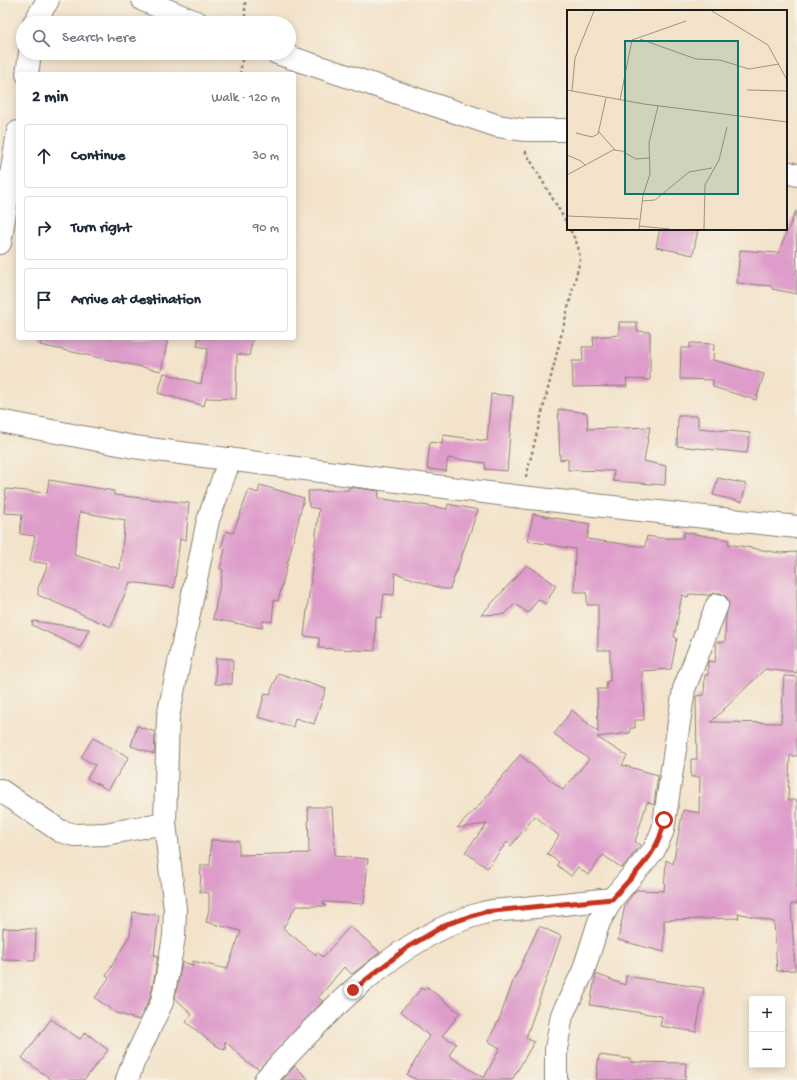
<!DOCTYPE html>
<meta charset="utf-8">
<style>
:root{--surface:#fff;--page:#f2f2f3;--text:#1f2937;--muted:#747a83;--line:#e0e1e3}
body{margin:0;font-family:"Gochi Hand",sans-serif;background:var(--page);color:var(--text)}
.controls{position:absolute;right:12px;bottom:12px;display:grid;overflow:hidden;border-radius:4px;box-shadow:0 2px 10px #0003}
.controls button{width:36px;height:36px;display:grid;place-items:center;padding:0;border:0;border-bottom:1px solid var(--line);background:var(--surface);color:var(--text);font:20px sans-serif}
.stop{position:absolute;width:12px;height:12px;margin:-9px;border:3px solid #c8321e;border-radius:50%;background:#fff}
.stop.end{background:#c8321e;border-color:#fff;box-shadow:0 1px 4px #0008}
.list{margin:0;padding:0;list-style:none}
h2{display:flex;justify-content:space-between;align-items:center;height:52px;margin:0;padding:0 16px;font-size:17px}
h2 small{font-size:13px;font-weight:400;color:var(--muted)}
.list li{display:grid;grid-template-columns:26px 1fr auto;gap:12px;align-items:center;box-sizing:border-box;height:64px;margin:0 8px 8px;padding:0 8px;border:1px solid var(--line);border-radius:4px}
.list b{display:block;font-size:15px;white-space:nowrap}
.list em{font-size:13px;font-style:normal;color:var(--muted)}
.icon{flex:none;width:22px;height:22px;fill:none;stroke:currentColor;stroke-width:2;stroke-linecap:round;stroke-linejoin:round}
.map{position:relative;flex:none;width:797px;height:1080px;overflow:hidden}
.search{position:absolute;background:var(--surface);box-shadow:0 2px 10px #0003;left:16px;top:16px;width:280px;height:44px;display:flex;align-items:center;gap:10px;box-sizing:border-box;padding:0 14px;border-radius:22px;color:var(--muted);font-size:15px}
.panel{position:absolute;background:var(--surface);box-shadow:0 2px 10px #0003;left:16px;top:72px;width:280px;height:268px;border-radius:4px}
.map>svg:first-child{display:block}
.building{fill:#de9cca;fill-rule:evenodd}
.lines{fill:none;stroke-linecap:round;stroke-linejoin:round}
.minor-casing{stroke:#888073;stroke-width:24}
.path{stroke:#888073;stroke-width:2.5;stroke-dasharray:3 3;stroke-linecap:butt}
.minor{stroke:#fff;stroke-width:22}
.route{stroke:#c8321e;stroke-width:5}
.inset-road{fill:none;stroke:#9d9384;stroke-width:1}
.view{fill:#0f766e;fill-opacity:0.15;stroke:#0f766e;stroke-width:2}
.inset-edge{fill:none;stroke:#1c1c1c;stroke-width:2}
</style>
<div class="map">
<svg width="797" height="1080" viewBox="0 0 797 1080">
<rect width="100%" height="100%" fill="#f7f3e8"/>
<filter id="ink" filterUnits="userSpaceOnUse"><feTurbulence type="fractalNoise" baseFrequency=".025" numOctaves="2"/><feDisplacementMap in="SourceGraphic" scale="8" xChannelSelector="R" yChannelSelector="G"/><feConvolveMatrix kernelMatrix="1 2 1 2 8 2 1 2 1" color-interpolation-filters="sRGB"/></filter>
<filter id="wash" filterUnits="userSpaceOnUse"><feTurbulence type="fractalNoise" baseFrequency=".012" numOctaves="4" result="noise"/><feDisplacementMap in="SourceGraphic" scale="16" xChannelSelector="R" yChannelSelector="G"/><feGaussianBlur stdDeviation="0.9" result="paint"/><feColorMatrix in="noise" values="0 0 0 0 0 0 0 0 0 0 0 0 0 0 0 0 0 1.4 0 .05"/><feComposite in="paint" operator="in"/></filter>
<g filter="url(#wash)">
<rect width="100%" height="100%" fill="#f3e3ca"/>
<g id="blocks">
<path class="building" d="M796,211l1,83 -25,-5v-3l-35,-3 3,-33 38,3z
M660,229h38l-5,26 -37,-8z
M619,322h18v9l13,1v48l-24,-1 1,7 -54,1 -1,-26h11l-1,-14h12l-1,-10 26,-2z
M41,338h127l-7,33 -121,-26z
M198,338h55l-4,18 -12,-2 -1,45 -30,-1 -2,8 -46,-13 6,-20 37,11 7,-36 -11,-2z
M690,343l24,1 -1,16 51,14 -8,26 -43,-13v-7l-33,-1 1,-31h9z
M491,394l22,2 -6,75 -22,-2v-6l-37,-5 -2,13 -19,-2 3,-27 12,2 1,-9 44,6z
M558,409l29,4 1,16 62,-2 -6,34 22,5 -1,19 -52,-4 1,-10 -46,-1v-11l-8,1z
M678,416h20v12l52,5 -3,20 -70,-7z
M718,478l28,6 -4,18 -29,-7z
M49,480l65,11v4l75,8 -3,37 -6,-1 -6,49 -44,-6 -19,45 -73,-32v-7l10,-24 -18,-3 5,-25 -15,-2 2,-20 -18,-1 2,-24 41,4zM80,512l45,8 -5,49 -46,-14z
M260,485l44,13 -26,103 -4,-1 -2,22 -9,-1 -1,7 -49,-9 10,-49 -3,-1 5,-20 -4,-1 5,-17 7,2 16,-43 9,3z
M349,487l30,4 -1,7 69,11 1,-5 30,6 -28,79h-7l-48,-16 -1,22 -10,-1 -3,24 -5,-1 -1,34 -56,-3v-10l-15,-2 15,-127 -10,-2 -1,-16 40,-1z
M533,514l57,10 -3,15 58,8 2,-11 12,2h24l1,-6 45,8 -1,4 52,9 17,-1v121l-32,-4 -54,53 70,1 3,-47 13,1v79h-7l-2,44h9v104h-6l4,66 -18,1 -3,-49 -36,-9 1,5 -75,2v32l-46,-12 7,-35 11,-15 28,1 2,-31 7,4 10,-54 16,3 1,-36h-9v-18h6l-1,-63 8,-1 1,-20h3v-14l7,1 2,-20h8l1,-27 3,-11 -2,-6 -6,-5h-6l-6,2 -20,-1 -1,3 -6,-2 -8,42 3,1 -6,31 -29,2 2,49h-9v8h-5v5l-33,4 30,19 -5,9 36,10 -4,30 -7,-3 -12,40 6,3 -19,23 -19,-13 -15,20 -10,-8 -7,9 -14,-11 2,-3 -12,-8 12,-18 -24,-20 -24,30 -4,-4 -20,26 -22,-16 22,-28 -30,4 24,-25 39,-48 43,35 26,-31 -35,-25 18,-24 26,22 -1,-43h10l-1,-7 4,-1v-31h-12v-45h-11v-13h-13l1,-43 -47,-8z
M527,565l29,20 -10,19 -8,-5 -10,14 -13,-9 -10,10 -24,1z
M33,621l56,8 -9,19 -48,-23z
M216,658l17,1 -1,25h-17z
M278,673l48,16 -12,35 -19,-6 -2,9 -35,-10 7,-24 5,1z
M137,726l18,6 -1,22 -23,-8z
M93,738l36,19 -21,33 -21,-12 8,-13 -14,-8z
M308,807h24l3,49 33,3 -4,45 -42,-2 4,4h-30l-13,22 33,27 1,-3 6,5 27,-31 30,26 -28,22 -8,-7 -26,31 5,3 -64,68 -11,-6 -23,-22v9l-12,-6 -27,-22 6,-8 -17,-16 7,-36 11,3v-4l34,8 14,-38 -35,-9 3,-13v-16l-9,-1 1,-27h9l1,-25 28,1v14l70,-2z
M133,912l26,3 -5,40 4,1 -3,18 -5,24 -11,22 -23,-7 -21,-15 14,-20 -3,-2 24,-41z
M539,926l22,10 -35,102 8,4 -22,38h-95l-10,-5 22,-39 -28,-25 21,-23 2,2 3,-3 33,26 -18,23 14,7 -7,13 35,22 16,-30 -12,-7 11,-21 16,-44h1z
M3,928l33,1 -1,32 -33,-1z
M596,974l29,11 1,-9 78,12 -8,44 -36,-6 2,-10 -72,-11z
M51,1019l29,20 5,-7 23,18 -24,30h-32l-30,-22z
M599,1055l32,4v3l55,1 -1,17h-89z
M295,1066l14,14h-27z"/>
</g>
</g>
<g filter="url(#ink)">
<use href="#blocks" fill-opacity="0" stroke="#888073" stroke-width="1"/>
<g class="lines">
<g class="minor-casing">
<path id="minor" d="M143,0l55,23
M34,23l14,-23
M277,53l221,73 26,4h44
M27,74l3,-21
M786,172l11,3
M0,243l18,-111
M0,421l134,26 387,50 276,30
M0,790l60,41 15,4 30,-1 60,-11
M127,1080l6,-17 29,-61 5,-26 7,-39 1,-28 -10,-86 3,-106 40,-197 22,-61
M265,1080c57,-63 133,-145 218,-167 13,-4 28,-3 42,-5 29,-3 58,-6 87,-9
M556,1080v-31l6,-34 21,-43 16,-50 13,-23 42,-49 9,-20 21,-141 33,-84"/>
</g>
<path class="path" d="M245,23v-23
M240,74l3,-21
M525,151l43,74
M526,477l54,-217 -2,-14 -8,-17"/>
<use href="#minor" class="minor"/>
</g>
</g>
<g class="lines" filter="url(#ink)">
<path class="route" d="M353,990l55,-43 39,-23 37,-12 128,-13c20,-23 49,-47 52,-79"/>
</g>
<g transform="translate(567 10)">
<rect width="220" height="220" fill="#f3e3ca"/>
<path class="inset-road" d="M145,1l56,34 19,35M73,29l56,20 24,1 29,9 30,-5M0,80l77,14 143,18M180,80l40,1M5,81l3,-33 19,-47M53,90l12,-60 54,-19M32,122l16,18M9,123l16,4 6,-3 8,-36M0,145l14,6 4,4M0,165l46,-25 9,1 14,8 13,-1M75,191l13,-1 34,-28 23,-4M0,206l72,3M72,216l31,3M72,219l4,-34 7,-21 -1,-31 9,-37M137,219l1,-44 14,-25 8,-33"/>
<path class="view" d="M58,31h113v153h-113z"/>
<rect width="220" height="220" class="inset-edge"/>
</g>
</svg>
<div class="controls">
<button>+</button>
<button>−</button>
</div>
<div class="stop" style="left:664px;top:820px"></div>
<div class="stop end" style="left:353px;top:990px"></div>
<div class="search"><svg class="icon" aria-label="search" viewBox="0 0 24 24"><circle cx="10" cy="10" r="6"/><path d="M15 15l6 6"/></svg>Search here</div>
<section class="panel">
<h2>2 min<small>Walk · 120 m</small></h2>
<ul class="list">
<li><svg class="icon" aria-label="ahead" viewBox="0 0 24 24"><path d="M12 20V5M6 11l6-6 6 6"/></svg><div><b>Continue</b></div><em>30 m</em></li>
<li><svg class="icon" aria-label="right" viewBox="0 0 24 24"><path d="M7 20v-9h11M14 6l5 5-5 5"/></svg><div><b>Turn right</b></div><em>90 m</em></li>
<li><svg class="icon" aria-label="arrive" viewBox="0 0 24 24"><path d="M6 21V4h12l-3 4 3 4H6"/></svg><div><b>Arrive at destination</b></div></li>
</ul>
</section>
</div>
